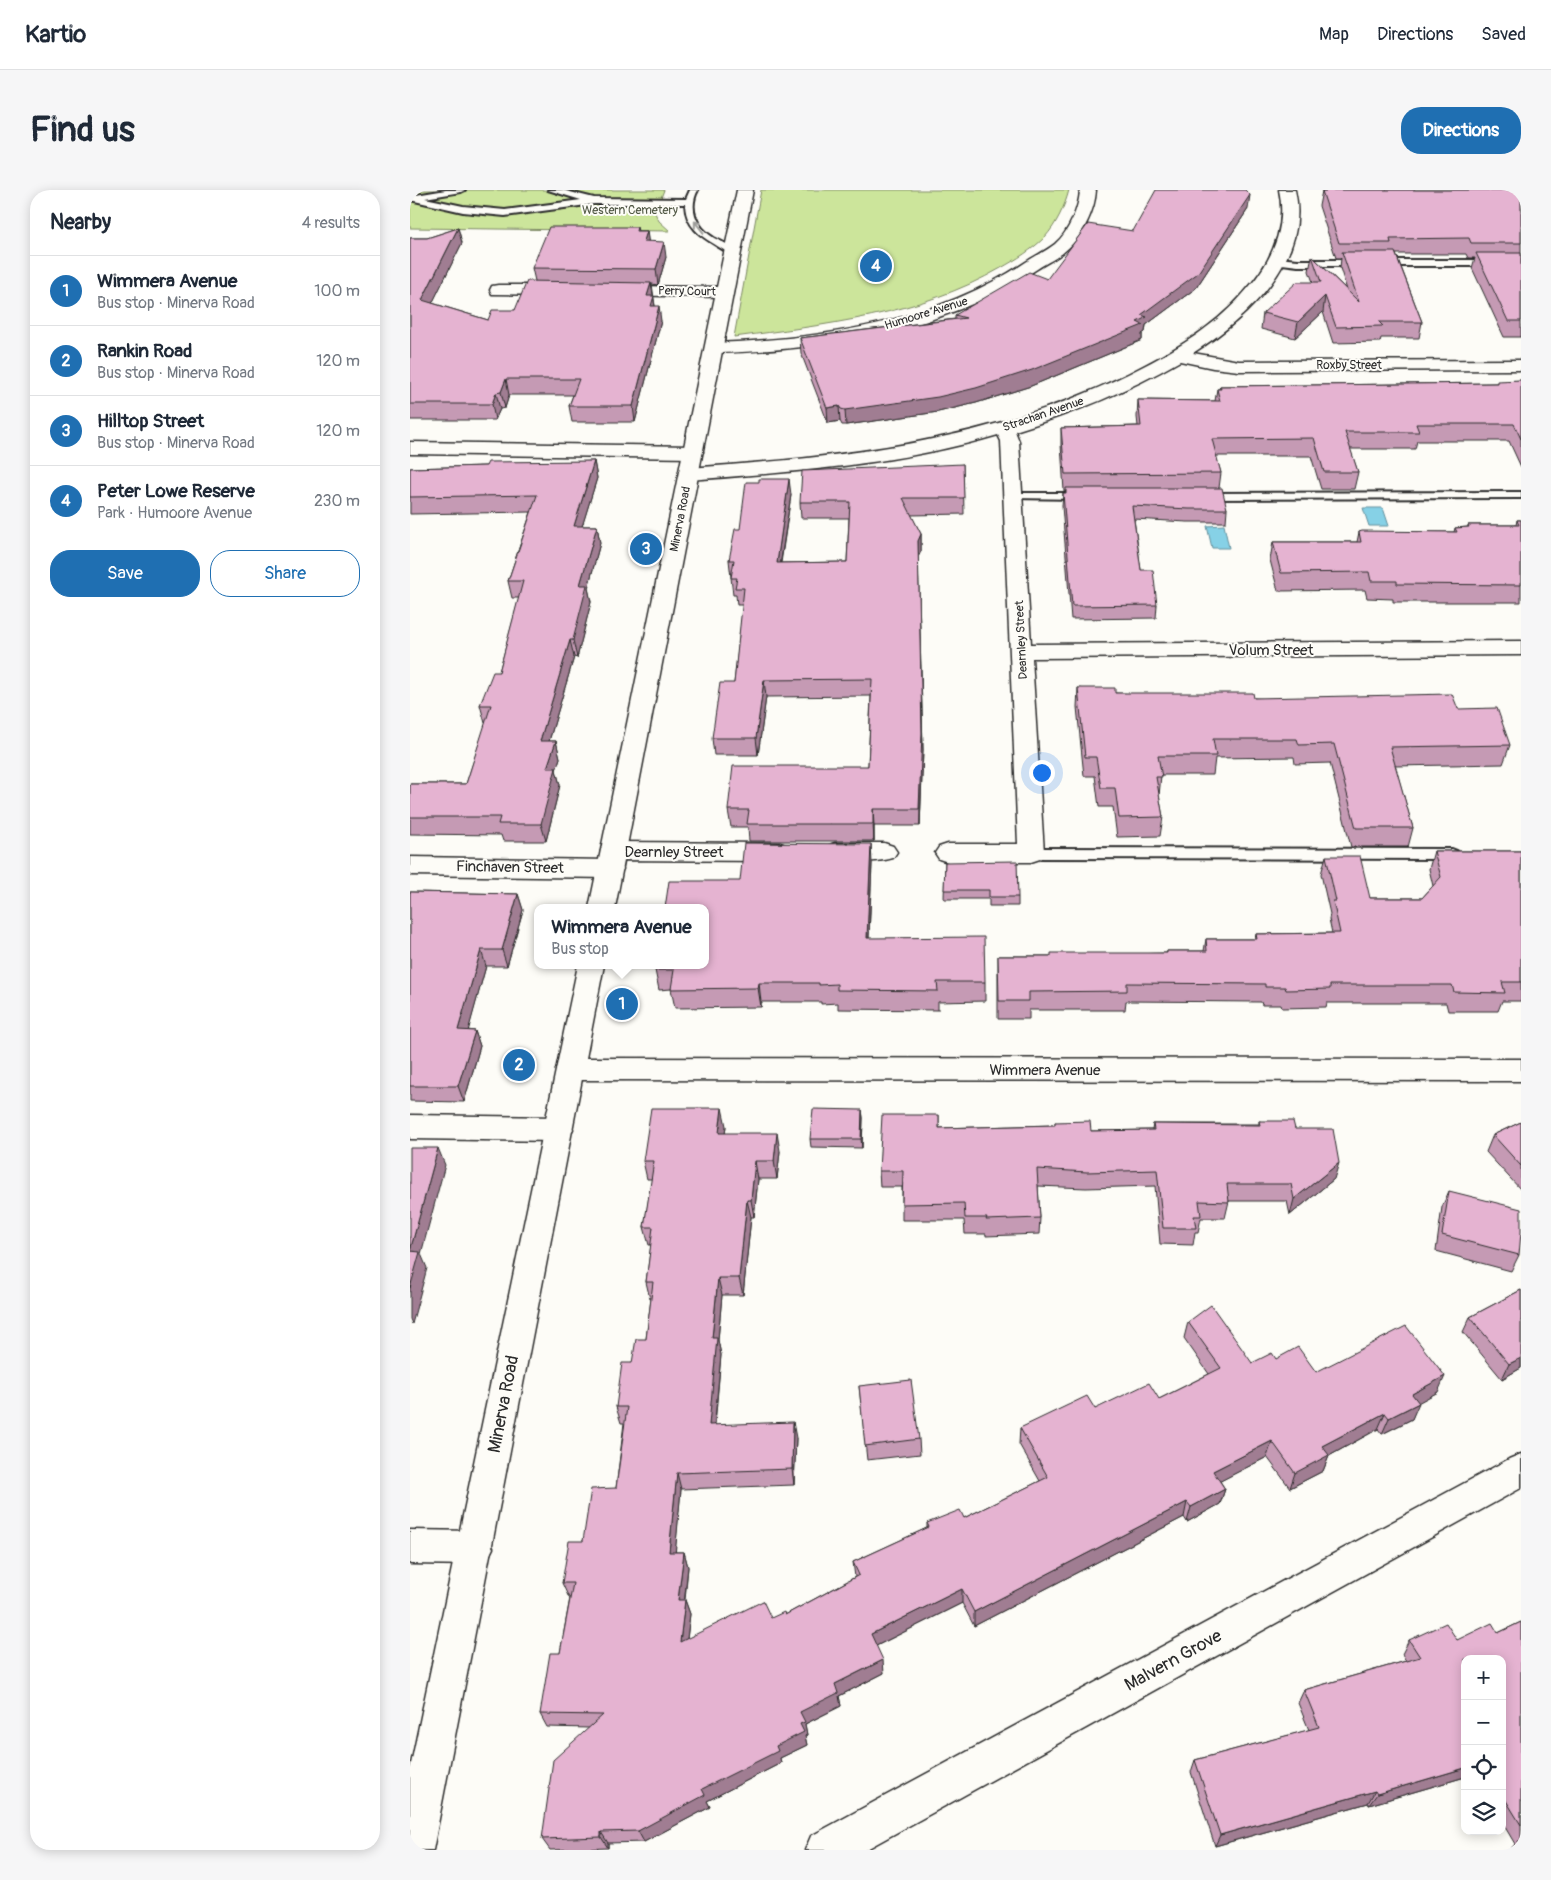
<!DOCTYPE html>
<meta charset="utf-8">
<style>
:root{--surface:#fff;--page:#f6f6f7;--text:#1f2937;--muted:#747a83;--line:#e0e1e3;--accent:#1f6fb2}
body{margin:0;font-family:Pangolin,sans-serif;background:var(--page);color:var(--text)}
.controls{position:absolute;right:15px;bottom:15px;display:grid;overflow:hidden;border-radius:10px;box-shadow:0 2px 12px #0003}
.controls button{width:45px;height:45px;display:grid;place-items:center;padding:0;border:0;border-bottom:1px solid var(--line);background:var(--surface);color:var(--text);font:25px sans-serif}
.you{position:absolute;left:631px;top:582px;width:18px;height:18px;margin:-12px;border:4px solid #fff;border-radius:50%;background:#1a73e8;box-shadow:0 0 0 8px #1a73e833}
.badge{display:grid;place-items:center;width:32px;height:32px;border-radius:50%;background:var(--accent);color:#fff;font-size:16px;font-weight:700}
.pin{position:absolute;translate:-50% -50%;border:2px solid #fff;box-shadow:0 1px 5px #0006}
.popup{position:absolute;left:124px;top:714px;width:175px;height:65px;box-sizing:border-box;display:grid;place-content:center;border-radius:10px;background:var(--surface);filter:drop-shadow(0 1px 4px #0005);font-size:16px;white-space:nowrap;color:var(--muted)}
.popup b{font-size:19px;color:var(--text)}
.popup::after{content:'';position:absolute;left:50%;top:100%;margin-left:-10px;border:10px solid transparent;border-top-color:var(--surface)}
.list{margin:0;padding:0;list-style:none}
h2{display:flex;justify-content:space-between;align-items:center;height:65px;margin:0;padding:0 20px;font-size:21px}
h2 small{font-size:16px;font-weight:400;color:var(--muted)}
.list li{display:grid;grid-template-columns:32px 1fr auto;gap:15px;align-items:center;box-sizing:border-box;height:70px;padding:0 20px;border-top:1px solid var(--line)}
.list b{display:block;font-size:19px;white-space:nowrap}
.list p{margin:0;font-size:16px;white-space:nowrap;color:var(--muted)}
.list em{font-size:16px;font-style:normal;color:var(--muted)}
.actions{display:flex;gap:10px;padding:15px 20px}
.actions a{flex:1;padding:11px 0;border:1px solid var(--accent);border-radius:20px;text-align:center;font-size:18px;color:var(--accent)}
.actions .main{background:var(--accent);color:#fff}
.icon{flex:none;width:28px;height:28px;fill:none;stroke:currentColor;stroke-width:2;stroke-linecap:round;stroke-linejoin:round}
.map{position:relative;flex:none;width:1111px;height:1660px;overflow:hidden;border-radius:20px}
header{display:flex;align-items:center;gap:30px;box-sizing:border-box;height:70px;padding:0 25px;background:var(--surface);border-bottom:1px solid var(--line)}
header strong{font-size:24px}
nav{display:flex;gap:28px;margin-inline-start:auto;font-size:18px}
.intro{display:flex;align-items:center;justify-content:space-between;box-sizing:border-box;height:120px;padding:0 30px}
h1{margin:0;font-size:35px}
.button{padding:12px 22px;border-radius:20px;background:var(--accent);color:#fff;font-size:18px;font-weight:700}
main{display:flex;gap:30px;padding:0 30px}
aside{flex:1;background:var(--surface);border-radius:20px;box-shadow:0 2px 12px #0003}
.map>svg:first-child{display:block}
.green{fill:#cce59b;stroke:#7c8863}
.water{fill:#86d1e6;stroke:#628f9b}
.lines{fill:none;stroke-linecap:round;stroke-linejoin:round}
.lane-casing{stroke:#2b2b2b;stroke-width:4}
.street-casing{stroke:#2b2b2b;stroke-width:3}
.secondary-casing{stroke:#2b2b2b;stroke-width:3}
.lane{fill:#fdfcf7;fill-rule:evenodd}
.street{fill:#fdfcf7;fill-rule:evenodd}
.secondary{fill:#fdfcf7;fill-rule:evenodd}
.wall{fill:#c59ab4;stroke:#2b2b2b}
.shaded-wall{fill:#a07d92;stroke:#2b2b2b}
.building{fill:#e5b3d1;stroke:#2b2b2b}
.oneway{stroke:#9e9e9b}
.labels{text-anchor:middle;stroke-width:4;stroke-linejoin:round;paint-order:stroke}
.far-park-label{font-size:12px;fill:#535a47;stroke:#fdfcf7}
.far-street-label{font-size:12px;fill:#2b2b2b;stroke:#fdfcf7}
.street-label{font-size:15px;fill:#2b2b2b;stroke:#fdfcf7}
.near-street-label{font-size:18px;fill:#2b2b2b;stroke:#fdfcf7}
</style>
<header>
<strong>Kartio</strong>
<nav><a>Map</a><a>Directions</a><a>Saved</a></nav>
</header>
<div class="intro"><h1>Find us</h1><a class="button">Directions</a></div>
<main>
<aside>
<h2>Nearby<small>4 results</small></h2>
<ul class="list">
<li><span class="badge">1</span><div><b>Wimmera Avenue</b><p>Bus stop · Minerva Road</p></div><em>100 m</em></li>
<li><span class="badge">2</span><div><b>Rankin Road</b><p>Bus stop · Minerva Road</p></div><em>120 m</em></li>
<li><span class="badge">3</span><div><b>Hilltop Street</b><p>Bus stop · Minerva Road</p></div><em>120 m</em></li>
<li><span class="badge">4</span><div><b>Peter Lowe Reserve</b><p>Park · Humoore Avenue</p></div><em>230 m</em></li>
</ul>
<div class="actions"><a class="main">Save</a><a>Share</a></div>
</aside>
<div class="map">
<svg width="1111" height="1660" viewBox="0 0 1111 1660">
<rect width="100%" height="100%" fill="#fdfcf7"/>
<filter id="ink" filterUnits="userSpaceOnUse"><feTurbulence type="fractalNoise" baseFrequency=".02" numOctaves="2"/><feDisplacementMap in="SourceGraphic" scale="10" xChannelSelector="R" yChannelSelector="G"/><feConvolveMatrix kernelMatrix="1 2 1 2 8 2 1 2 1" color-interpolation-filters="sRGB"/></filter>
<g filter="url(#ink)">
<path class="green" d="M0,0h254l-9,23 4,8 11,10 -260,-3z
M351,0h308c-4,16 -13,35 -24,47 -13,13 -28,22 -44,31 -81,47 -176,57 -267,69z"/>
<path class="water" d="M953,318h20l6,18h-20z
M814,335l5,23h-17l-5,-22z"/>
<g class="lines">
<g class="lane-casing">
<path id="lane" d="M36,0h19l-4,2 -36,6 38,8 42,4 76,-10 -33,-10h14l32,8 92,1 4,-9h8c-10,18 -2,37 16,48 8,4 17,7 23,14l-7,2c-20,-14 -44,-21 -45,-50h-91l-89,12 -42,-4 -53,-12v-4z
M867,68l21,2h223v6h-223l-24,-3v-4z
M1111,302v6l-316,1 -5,-3 5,-3z
M603,303h69l5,3 -5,3 -73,-1 -1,-2 1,-2z
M621,658l421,1 5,2 2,3 -2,3 -5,2 -421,-1 -5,-2 -2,-3 2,-3z"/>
</g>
<g class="street-casing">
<path id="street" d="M670,0h16c-1,21 -14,47 -30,60 -8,8 -19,12 -29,19 -94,63 -211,81 -323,84l-6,-1 -3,-4 3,-4 6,-1c109,-4 220,-20 312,-81 9,-6 20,-11 29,-18 14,-12 24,-36 25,-54z
M869,0h16c16,70 -49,129 -102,163l46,8 282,-1v10l-282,1 -26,-3 -33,-7c-52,30 -108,53 -165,70l4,10 12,203 490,-3v14l-489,3 12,195 -4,6 -9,3h-83l-9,-3 -4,-6 4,-6 9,-3h70l-17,-403 -3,-6c-101,30 -205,37 -309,45l-7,-2 -3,-4 3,-4 7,-2c154,-11 298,-25 439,-94 42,-21 83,-44 114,-79 27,-29 46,-64 37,-105z
M88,95h61l6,1 2,4 -2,4 -6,1 -67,-1 -2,-4 2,-4z
M205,96l110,1 6,1 2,4 -2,4 -6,1 -116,-2 -2,-4 2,-4z
M0,252l283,4 7,2 3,4 -3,4 -7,2 -283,-4z
M203,652l167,1 9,3 4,6 -4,6 -9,3 -167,-1 -9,-3 -3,-6 3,-6z
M425,653h49l9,3 4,6 -4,6c-17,5 -50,5 -67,0l-4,-6 4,-6z
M0,667l200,3 9,3 4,6 -4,6 -9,3 -200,-3z
M160,868l951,1v22l-951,-1 -10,-3 -4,-8 4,-8z
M0,925l148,2 10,4 5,8 -5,8 -10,4 -148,-2z
M1111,1264v34l-656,362h-60l6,-14 698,-377z
M0,1340l65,1 12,5 6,12 -6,12 -12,5 -65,-1z"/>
</g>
<g class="secondary-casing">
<path id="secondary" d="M327,0h16l-138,718h-26z
M168,775h26l-171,885h-23v-81z"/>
</g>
<use href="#lane" class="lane"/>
<use href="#street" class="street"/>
<use href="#secondary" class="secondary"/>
</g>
<path class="wall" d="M914,0h197v147h-17l-32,-69 3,-10h-7l-2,-4h-70l26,68 -3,16h-38l-1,4 -47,1 -10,-31 -28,26 -34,-9 2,-16 50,-31 -4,-11 3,-15 35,34 -7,-22 1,-10h-5l-17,-52 3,-15h2z
M838,19l-52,79 -50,37 -1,7 -3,2v6l-111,46 -55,17 -38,9 -92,13h-4l-2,-4 -12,2 -27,-70 -1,-15 155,-19v-4l92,-36 86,-48z
M227,37l1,4h9l1,10 18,16 -8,28 -6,-1 3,22 6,15 -26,101h-63l-3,-16 4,-11h-64l-4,13 -5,1 -5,11h-85v-182h17l31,-10 4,15 -30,60 56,17 27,-10 20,-29 -3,-13z
M1111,190v87l-12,-26h-92l-2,8h-65l8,23 -4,17h-33l-10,-33h-95l5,17 -2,15 8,21 -1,13h-39l-53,-3 7,51 16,35 -1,13 -85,1 -9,-113 1,-13h3v-2h-2l-3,-46v-17l77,-2 -1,-9 1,-17 77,1 2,-12h2l1,-3 276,-3z
M184,271l3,17 -15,48h15l3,17 -12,45 3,14 -14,56 -3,-1 -25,84h7l4,17 -4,12 4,15 -14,56h-43l-2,-6 -91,-1v-50h56l20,-61h-1l-5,-18 19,-33 20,-74h-7l-4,-17 23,-69 -121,2v-46l76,-2z
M553,274l1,50 -53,1 10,19v17l-3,6 5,193 -3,76h-46v15h-125l-1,-14h-17l-3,-17 140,-44 3,-70 -105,1 -8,58h-44l-2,-17 22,-55 9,-78h-6l-1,-10h-3l-4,-35 11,-31 51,-34 -10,68 66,-1 2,-44h-48l-1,-16z
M1107,330h4v82h-128v-3l-26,-1 -2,-8 -87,1 -8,-31 3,-18h84l2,-10h95l1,-4 13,-1v-2h48z
M668,498l37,5 139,5 204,11 52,36 -7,19 -108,2 18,62 -5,19h-57l-21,-84 -35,1 -1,-7 -79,1 -2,17h-52l-2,21 4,21 -3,19 -43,1 -4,-30h-14l-4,-31h-11l-7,-69z
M1024,661h87v150h-19l-4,10h-50l-2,-8h-119l-1,4 -44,1 -1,-3h-19l-1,-3 -135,-1 -1,9h-96v9h-31v-63h53l116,-3v-2h37l2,-12h49l1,-5 76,-1 -3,-14 1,-5 -9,-40 5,-18 44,42h52l11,-12 -4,-17z
M535,672l73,35v9h-29v-7h-45z
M462,673l-3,75 116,44v19l-47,1v8l-100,-1v-6l-17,1v-2h-60v5l-86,1 -4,-19 -12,1 -4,-20 85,-89z
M0,702l108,2 5,16 -16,56h-21l-18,64 7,1 5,15 -16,56 -54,-1z
M452,920l1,8 -1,30 -51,-1 -1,-8z
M529,925v13l116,-3v-3l36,9 61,-1 1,-6h106v-3l36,8 39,50 -44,36 -3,-14h-58l-4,17h-24l-3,14h-3l-2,13 -33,-1 -5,-58 -69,2 -48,-2 2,32 -1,16 -53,2v-2h-21l-1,-14h-62v-33h-22l-1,-16z
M1111,932v68l-35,-38 7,-17z
M316,936l-1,7 55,18 -3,28h-19l-4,38h-3l-8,78h-21l-4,45 3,15 -6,70 81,13 -2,47 -113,4 -6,63h9l4,15 -3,33 5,14 -3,25 98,-24 70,-38 -2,-15 74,-34v-5l37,-5 76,-37 -21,-37 1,-16 75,-19 64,-10 50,-25 -25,-36 4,-16 64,41 24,-4 40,13 122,20 -20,10 -6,17 -30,15 -4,-5 -49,27 -6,15 -33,17 -23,-31 -47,24 5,8 -5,15 -33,18 -3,-5 -210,109 -12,-23 -86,43 8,27 -45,23 2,10 -36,18 2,11 -2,1 2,9 -27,13 1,5 -74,38 3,6 -66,35 -36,1v5l-58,2 -8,-11 47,-111 -42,-1 -7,-13 20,-61 10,-55h-1l-7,-15 21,-42 33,-53 8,-65h-3l-5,-16 16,-44 14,-24 5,-40h-1l-4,-17 5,-37h-2l-5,-18 8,-48h-5l-4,-18z
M1039,1001l70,64 -8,16 -75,-20 6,-44z
M1111,1100v78l-19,11 -39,-47 7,-15z
M449,1196l60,53 1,15 -53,6z
M1111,1432v228h-11l5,-6 -13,-22v-163h-37v118l-96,28 -1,-2 -153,43 -24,-74 4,-12 114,-30 -11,-27 6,-13 102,-29 -4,-7 7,-14h48l41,-7z"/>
<path class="shaded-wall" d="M840,5l-2,14 -52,79 -50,37 -1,7 -3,2v6l-111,46 -55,17 -38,9 -92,13 -1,-15 292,-88 4,-7z
M48,38l4,15 -36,73 -4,-16z
M237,41l2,15 -5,-5z
M254,52l2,15 -8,28 -2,-16z
M241,93l5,29 -3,9 -6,-25z
M915,106l-2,16 -28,26 3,-16z
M249,116l2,15 -26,101 -2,-16z
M96,189l3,16 -4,13 -4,-16z
M86,203l4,16 -5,11 -3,-16z
M429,216l1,15 -12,2 -1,-15z
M184,271l3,17 -20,65 -3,-17z
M379,289l2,16 -13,84 -1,-16z
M187,336l3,17 -12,45 3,14 -14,56 -4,-18 7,-55z
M511,344v17l-3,6 5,193 -3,76 -2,-285z
M160,450l4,17 -30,101 -4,-17z
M354,490l2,17 -8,58 -2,-17z
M146,551l4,17 -4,12 4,15 -14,56 -5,-17 6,-56z
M463,619l1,17v15l-1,-17z
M461,654l1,19 -4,94 -1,-19z
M108,704l5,16 -16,56 -5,-16z
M71,760l5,16 -22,80 -6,-16z
M349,793l2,19v5l-3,-19z
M65,841l5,15 -16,56 -6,-16z
M312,918l4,18 -3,25 -4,-18z
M452,920l1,8 -1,30 -1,-9z
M367,943l3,18 -3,28 -3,-18z
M28,958l7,17 -24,89 6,14 -15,56 -2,-5v-68z
M345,971l3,18 -4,38 -3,-17z
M929,973l-5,16 -44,36 4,-16z
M337,1010l4,17 -8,78 -4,-17z
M308,1088l4,17 -4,45 3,15 -8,86 -4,-16 3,-87z
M1111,1168v10l-19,11 7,-15z
M1035,1186l-7,16 -33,18 7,-16z
M1009,1213l-7,16 -30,15 7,-16z
M975,1223l-7,16 -49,27 -6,15 -33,17 5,-15 27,-27z
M383,1232l3,16 -2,47 -2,-16z
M862,1251l-5,16 -58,30 4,-16z
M267,1283l4,16 -7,78 -5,-15z
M815,1299l-5,15 -33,18 4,-15z
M777,1312l-3,15 -210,109v-14z
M274,1362l4,15 -5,47 -5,-14z
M552,1399v14l-90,45 -1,-14z
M275,1410l5,14 -5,42 -5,-14z
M473,1470l1,13 -45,23 2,10 -36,18 2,11 -2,1 2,9 -27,13 1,5 -74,38 3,6 -66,35 -6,-11 64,-42 74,-43 24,-22v-12l35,-28z
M1055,1578v9l-96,28 8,-11z
M965,1601l-7,12 -153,43 5,-11z
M191,1642l7,11v5l-7,-11z"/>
<path class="building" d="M746,0h89l5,5 -52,78 -57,42 6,2 -10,5 6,3 -111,45 -56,18 -38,9 -93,13 -4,-1 -2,-3 -12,2 -27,-70 166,-20 -11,-3 74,-43 18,7 41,-55 45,7z
M916,0h195v53h-50l-2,-5 -79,1 1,4h-52l-17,-52h4z
M139,37h88l-1,4h11l-3,10 20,1 -8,27 -124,-1z
M48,38l-36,72 66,20 4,-10h23l12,-29 124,2 -4,13h7l-3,10h8l-26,100h-64l10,-27h-73l-5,13 -5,1 -4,11h-82v-166h17z
M932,62h53l27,70h-43l4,4 -47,1 -11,-31 -27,26 -35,-9 34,-31h24l-9,-26 47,46z
M1066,63h45v68h-13z
M1111,190v59l-7,-15h-98l3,8h-74l13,40h-34l-10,-34 -102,1 9,34 -156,1 -4,-46 80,-2 -3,-26 82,1 -3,-12h4l-1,-3 277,-3v-2z
M184,271l-20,65h23l-17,59h7l-14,55h-3l-30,101h16l-9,27h9l-15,56h-43l2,-7h-90v-33h56l25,-79h-11l13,-33h6l24,-91h-15l29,-86 -127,2v-29l76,-2 2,-4z
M553,274l1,34h-61l18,36 -3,7 4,192 -3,76h-46v15h-126l2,-14h-21l5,-44h135l4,-87 -108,1 -8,58h-44l8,-55h14l10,-95h-9l2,-10h-6l3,-18h-5l6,-31h5l6,-47h13v-3h30l-12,84 70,-1 3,-60h-50l2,-31z
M656,298h156l5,21h-38l-57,-3 9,64h12l4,35 -85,1 -9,-113h3z
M1107,330h4v65l-124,-1v-3h-26l-2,-9 -88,1 -8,-31h88l-2,-10 3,-1 95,1 -2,-4 14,-1 -1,-2h51z
M668,498h37v5h138l1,5 198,-4 6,15 39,-1 13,37 -120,2 23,81h-57l-22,-84 -35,1 -2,-6h-84l3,17h-58l4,21h-6l7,40 -44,1 -4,-30h-14l-5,-31h-11z
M334,653l127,1 -4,94 117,-1 1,45h-48l1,9 -101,-1v-6l-18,1v-2h-60l-1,5 -87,1 3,-19h-19l1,-5h50v-57h-41l4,-27h71z
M1024,661h87v131h-19l3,11 -51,-1 -2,-7h-122v4l-44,1 -1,-3h-20v-3l-138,-1v8l-98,1v9h-30l-1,-45h53v-3h116v-2h40l-1,-12h51l-1,-5 84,-1 -7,-32h3l-10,-45h34l10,42h52l19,-21z
M607,671l1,36h-29v-7h-45l1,-28z
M0,702l108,2 -16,56h-21l-23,80 17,1 -17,55h-48z
M241,918h71l-3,25h58l-3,28h-19l-4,39h-4l-8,78h-21l-6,60h5l-8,87 84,-3 -1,47 -115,4 -8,79h15l-6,48h7l-5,42 83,-41 8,17 13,-6 1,3 74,-40 -6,-13 76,-35 -2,-4 33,-13 4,8 84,-41 -28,-49 67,-32 8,13 54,-26 10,16 62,-31 -33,-46 23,-17 41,58 20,-10 4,6 22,-12 18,25 90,-46 39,50 -33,18 7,9 -30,15 -4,-5 -63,33 7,9 -34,18 -23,-32 -59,30 12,18 -34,18 -4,-5 -213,110 -12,-23 -91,45 12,26 -48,24 3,9 -38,19 5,10 -5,2 4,8 -28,14 2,5 -76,38 3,6 -67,36 -37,1v5l-59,2 11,-79 50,-45 -63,-1 10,-61h10l13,-70h-11l7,-42h14l8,-52 25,-1 11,-81h-11l6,-44h10l4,-24h10l7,-57h-7l7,-55h-9l10,-66h-11z
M403,919l49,1 -1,29h-51z
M472,925h57v13l116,-3v-3l35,-1 1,10 63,-1 -1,-6 107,1 -1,-4h34l2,8h38l6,34 -45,36 -3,-15h-64l2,18 -30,-1 2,15h-7l2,12h-33l-6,-58 -70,2 -50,-3 3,49 -54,2 1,-2h-22l-1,-15 -62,1 1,-33h-24z
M1111,932v44l-28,-31z
M0,958h28l-28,103 10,1 -10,36z
M1039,1001l72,18v23l-2,23 -77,-20z
M1111,1100v68l-12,6 -39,-47z
M501,1190l8,59 -54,7 -6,-60z
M1111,1432v203l-19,-31v-135h-37v109l-88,26 -2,-3 -155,44 -25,-75 124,-33 -15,-37 116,-33 -11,-17 37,-17 11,17 35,-17 6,10z
M1108,1651h3v9z"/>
<defs><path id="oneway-shaft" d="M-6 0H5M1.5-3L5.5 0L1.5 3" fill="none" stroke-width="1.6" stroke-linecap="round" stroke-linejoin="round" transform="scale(1.25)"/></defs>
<use class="oneway" href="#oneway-shaft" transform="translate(289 37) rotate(-128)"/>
</g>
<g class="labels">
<g class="far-park-label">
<text x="220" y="24">Western Cemetery</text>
</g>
<g class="far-street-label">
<text transform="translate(277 101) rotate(1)" y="4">Perry Court</text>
<text transform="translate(516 123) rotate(-17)" y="4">Humoore Avenue</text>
<text x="939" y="179">Roxby Street</text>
<text transform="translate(633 224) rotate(-19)" y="4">Strachan Avenue</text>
<text transform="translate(270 329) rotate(-79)" y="4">Minerva Road</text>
<text transform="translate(611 450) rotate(-93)" y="4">Dearnley Street</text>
</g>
<g class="street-label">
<text x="861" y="465">Volum Street</text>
<text x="264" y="667">Dearnley Street</text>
<text transform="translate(100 677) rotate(1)" y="5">Finchaven Street</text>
<text x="635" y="885">Wimmera Avenue</text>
</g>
<g class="near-street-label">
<text transform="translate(93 1214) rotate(-79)" y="6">Minerva Road</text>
<text transform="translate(763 1470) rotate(-29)" y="6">Malvern Grove</text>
</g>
</g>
</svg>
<div class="controls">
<button>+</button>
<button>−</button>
<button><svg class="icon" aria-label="locate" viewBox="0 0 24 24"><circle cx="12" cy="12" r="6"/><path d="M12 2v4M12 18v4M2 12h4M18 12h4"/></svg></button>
<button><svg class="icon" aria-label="layers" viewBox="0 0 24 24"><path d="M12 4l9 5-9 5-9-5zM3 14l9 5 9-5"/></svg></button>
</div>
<div class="you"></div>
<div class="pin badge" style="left:212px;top:814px">1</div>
<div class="popup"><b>Wimmera Avenue</b>Bus stop</div>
<div class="pin badge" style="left:109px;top:875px">2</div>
<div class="pin badge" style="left:236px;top:359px">3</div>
<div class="pin badge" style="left:466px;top:76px">4</div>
</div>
</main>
